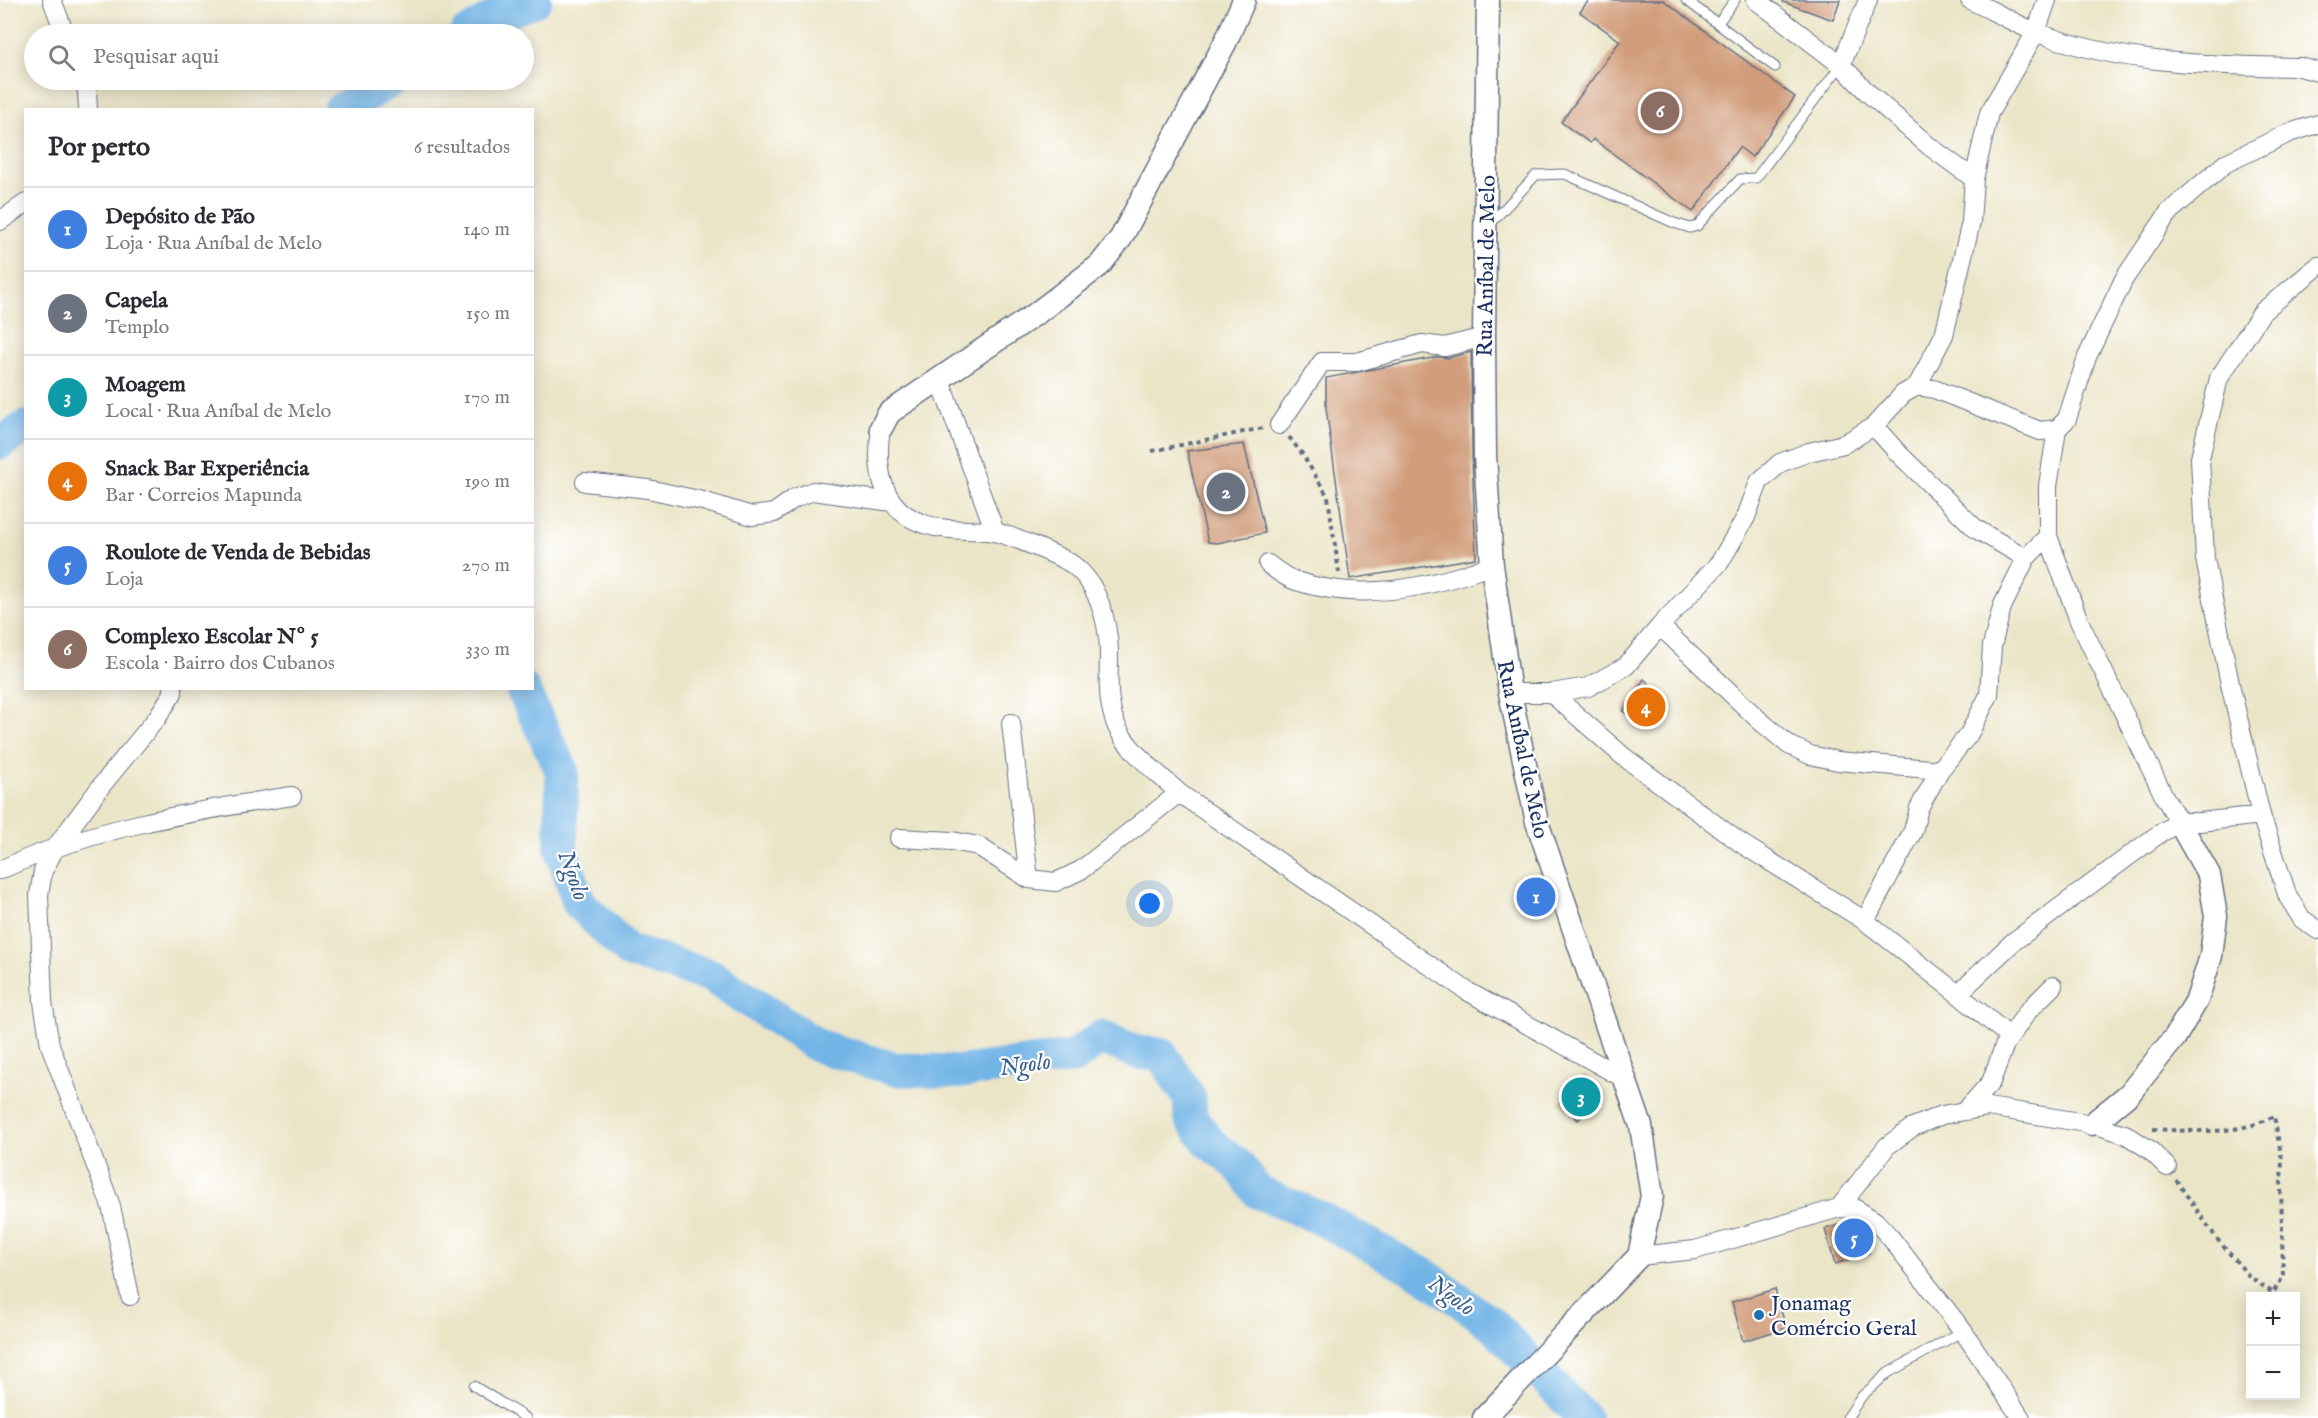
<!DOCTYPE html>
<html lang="pt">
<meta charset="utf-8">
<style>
:root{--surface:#fff;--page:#f7f7f7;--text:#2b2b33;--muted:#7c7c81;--line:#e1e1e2;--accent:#ea580c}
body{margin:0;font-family:"IM FELL English",serif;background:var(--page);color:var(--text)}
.controls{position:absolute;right:18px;bottom:18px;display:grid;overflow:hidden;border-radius:0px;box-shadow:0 3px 15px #0003}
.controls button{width:54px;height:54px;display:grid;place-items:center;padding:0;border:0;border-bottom:2px solid var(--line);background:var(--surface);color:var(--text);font:30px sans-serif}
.you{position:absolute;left:1150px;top:904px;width:21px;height:21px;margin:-15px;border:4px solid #fff;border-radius:50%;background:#1a73e8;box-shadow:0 0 0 9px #1a73e833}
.badge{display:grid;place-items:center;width:39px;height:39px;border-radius:50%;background:var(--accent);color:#fff;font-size:20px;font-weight:700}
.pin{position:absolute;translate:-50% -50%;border:3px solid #fff;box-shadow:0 2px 6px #0006}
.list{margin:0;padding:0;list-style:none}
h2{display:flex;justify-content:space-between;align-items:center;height:78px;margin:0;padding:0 24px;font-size:26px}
h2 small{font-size:20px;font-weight:400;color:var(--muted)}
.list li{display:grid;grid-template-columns:39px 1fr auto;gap:18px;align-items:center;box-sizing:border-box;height:84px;padding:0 24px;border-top:2px solid var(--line)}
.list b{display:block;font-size:22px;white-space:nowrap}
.list p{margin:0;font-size:20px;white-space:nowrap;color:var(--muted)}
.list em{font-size:20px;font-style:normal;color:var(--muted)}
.icon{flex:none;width:33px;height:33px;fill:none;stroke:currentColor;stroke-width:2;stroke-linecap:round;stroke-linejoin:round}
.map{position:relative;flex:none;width:2318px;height:1418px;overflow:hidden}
.search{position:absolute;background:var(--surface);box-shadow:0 3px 15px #0003;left:24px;top:24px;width:510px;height:66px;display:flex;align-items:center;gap:15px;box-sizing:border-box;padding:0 21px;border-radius:33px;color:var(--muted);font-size:22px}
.panel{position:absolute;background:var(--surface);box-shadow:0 3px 15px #0003;left:24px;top:108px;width:510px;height:582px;border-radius:0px}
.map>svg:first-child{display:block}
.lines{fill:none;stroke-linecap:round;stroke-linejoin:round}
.river{stroke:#71b4e6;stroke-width:34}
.building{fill:#d19d7c}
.service-casing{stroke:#646f83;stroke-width:11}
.minor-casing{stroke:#646f83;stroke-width:20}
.tertiary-casing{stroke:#646f83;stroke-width:25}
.path{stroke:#646f83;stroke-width:4;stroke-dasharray:4.5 4.5;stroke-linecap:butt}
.service{stroke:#fff;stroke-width:9}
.minor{stroke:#fff;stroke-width:18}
.tertiary{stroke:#fff;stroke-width:22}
.poi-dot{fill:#1f6fb2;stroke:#fff;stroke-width:2}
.labels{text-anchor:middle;stroke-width:4.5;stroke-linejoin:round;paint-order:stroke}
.street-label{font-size:22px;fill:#1b2f5e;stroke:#fff}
.poi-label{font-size:22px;fill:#1b2f5e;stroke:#fff;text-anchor:start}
.water-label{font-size:24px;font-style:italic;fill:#395e8e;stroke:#fff}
</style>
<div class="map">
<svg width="2318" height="1418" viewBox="0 0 2318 1418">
<rect width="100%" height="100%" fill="#fff"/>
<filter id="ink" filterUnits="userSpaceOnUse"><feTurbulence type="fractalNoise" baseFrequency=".0167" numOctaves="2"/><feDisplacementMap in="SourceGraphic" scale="12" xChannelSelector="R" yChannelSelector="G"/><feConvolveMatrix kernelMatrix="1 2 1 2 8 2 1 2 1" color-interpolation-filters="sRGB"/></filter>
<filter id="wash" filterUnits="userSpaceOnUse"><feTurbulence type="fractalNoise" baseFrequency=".008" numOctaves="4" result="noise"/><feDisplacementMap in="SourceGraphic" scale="24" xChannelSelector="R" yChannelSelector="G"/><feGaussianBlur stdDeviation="1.35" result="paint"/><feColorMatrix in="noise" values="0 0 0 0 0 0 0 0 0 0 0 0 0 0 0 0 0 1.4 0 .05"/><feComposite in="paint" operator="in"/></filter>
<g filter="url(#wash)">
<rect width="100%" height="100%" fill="#ebe5c7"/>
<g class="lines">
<path class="river" d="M466,34l25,-15 44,-19
M340,110l53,-30
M0,443l26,-16
M522,688l40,83 -1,77 18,55 49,48 83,25 107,70 77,23 63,3 116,-15 27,-20 38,16 22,1 28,43 2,21 18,24 29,23 20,27 62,26 106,58 67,49 91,93"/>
</g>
<g id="blocks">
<path class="building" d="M1589,0h74l132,97 -43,60 -13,-10 -46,65 -100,-73 -3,4 -29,-21 59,-81 -40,-29z
M1783,0h57l-7,20 -50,-18z
M1471,352l1,104 4,102 -126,21 -24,-171v-30l111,-21 11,1z
M1244,444l21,89 -48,10 -9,-1 -21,-91z
M1644,679l25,24 -22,27 -24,-19z
M1585,1075l18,18 -25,27 -18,-18z
M1854,1221l7,4 8,28 -34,11 -10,-35z
M1775,1289l11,39 -43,13 -11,-39z"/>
</g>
</g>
<g filter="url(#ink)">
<use href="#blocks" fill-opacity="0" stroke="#646f83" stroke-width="1.5"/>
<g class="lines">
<g class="service-casing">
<path id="service" d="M1686,0l89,67
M1718,23l17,-23
M1489,225l47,-50 29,-1 109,49 16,5 7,-2 43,-47 16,-1 85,-113
M474,1386l52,32
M1847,1418l15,-22 26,-23 75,-42"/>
</g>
<g class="minor-casing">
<path id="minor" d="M52,0l13,34
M1756,0l85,65 26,27 62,54 45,33
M1970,0c22,10 43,23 66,32 85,33 175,33 264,35l18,5
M1841,65l27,-65
M82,80l5,11 1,19
M0,221l26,-18
M2318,266l-56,46 -43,66 -19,80 5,101 25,125 31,131 27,82 14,22 16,11
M940,380l55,152
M1917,386l27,-51 27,-113 3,-43 15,-66 47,-81 11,-32
M1279,425l43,-63h35l65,-18 23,3 39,-10
M1874,426l25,28 77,75 50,29
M881,428c-7,46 2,88 54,99 19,4 39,2 59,5 13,2 69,25 79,33 25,18 35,57 36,86 0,27 -3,50 8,76 11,24 43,48 62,66l288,198 156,87
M585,482l63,7 55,12 49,15 22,-3 21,-15 18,-7 79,11
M2048,536l31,85 85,175 15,26
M1268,564c8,6 18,14 28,17 64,21 135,7 196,-16
M1660,626l99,94 30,25 21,10 28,6 102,9
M1510,693h41l37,-6 38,-21 34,-40 60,-64 26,-45 13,-35 21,-19 29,-11 35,-8 30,-18 29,-32 14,-8 17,3 106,42 17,-2 10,-10 20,-62 37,-78 45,-67 57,-49 63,-30 29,-9
M1551,693l73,64 118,87 123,77 93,73 52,43
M1011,723l18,156
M899,838l53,3 26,5 51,33 27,3 25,-12 98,-77
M0,870c92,-42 193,-59 292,-74
M1865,921l48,-90 6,-23 21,-38 29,-36 20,-39 3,-49 10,-39 24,-49 22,-22v-50l9,-57
M1958,994l55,-52 143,-106 23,-14h21l61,-7
M1965,1111l26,-29 14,-38 23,-33 25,-25
M1839,1208l48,-62 26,-19 29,-12 46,-8 104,17 33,10 25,16 17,17
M1639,1256l56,-6 144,-42 17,1 19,12 15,16 73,94 58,87
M130,1296l-19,-90 -61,-161 -7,-43 -4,-107 4,-24 12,-23 47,-63 55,-67 16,-25v-5"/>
</g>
<g class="tertiary-casing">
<path id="tertiary" d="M881,428l8,-15 148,-100 63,-48 21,-27 104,-195 19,-43
M2092,1124l37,-30 46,-57 22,-37 14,-44 5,-40 -7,-41 -30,-53
M1484,1418l155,-162 13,-60 -11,-70 -104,-304 -27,-129 -18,-128 -7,-109 -1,-119 4,-337"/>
</g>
<path class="path" d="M1289,437l14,18 25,42 11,76
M1152,451l111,-23
M2153,1129c40,2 85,7 121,-13l8,44 -1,22 2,95 -10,16 -24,-17 -32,-37 -41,-59"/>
<use href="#service" class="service"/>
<use href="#minor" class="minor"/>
<use href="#tertiary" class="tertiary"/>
</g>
</g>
<circle class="poi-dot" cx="1759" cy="1315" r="6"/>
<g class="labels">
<g class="street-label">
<text transform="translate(1485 266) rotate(-89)" y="8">Rua Aníbal de Melo</text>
<text transform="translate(1524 749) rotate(78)" y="8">Rua Aníbal de Melo</text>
</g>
<g class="poi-label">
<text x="1771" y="1310">Jonamag<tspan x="1771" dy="25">Comércio Geral</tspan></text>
</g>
<g class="water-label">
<text transform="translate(574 875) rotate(70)" y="8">Ngolo</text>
<text transform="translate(1025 1064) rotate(-8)" y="8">Ngolo</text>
<text transform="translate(1452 1295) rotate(36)" y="8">Ngolo</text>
</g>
</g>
</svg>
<div class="controls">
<button>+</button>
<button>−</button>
</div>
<div class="you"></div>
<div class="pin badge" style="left:1536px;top:897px;background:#3f7fe0">1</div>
<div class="pin badge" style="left:1226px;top:492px;background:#6b7280">2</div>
<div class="pin badge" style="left:1581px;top:1097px;background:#0f9aa8">3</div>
<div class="pin badge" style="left:1646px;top:707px;background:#e8710a">4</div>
<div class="pin badge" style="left:1854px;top:1238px;background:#3f7fe0">5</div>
<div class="pin badge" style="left:1660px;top:111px;background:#8d6e63">6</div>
<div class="search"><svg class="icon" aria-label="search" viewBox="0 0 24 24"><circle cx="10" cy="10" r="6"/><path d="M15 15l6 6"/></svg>Pesquisar aqui</div>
<section class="panel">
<h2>Por perto<small>6 resultados</small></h2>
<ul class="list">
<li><span class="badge" style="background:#3f7fe0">1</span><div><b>Depósito de Pão</b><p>Loja · Rua Aníbal de Melo</p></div><em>140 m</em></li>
<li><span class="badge" style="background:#6b7280">2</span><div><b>Capela</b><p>Templo</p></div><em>150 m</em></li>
<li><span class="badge" style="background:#0f9aa8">3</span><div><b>Moagem</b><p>Local · Rua Aníbal de Melo</p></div><em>170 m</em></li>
<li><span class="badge" style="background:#e8710a">4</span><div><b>Snack Bar Experiência</b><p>Bar · Correios Mapunda</p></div><em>190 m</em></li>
<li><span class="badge" style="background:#3f7fe0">5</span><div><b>Roulote de Venda de Bebidas</b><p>Loja</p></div><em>270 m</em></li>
<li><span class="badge" style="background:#8d6e63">6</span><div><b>Complexo Escolar Nº 5</b><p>Escola · Bairro dos Cubanos</p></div><em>330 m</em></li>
</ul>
</section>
</div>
